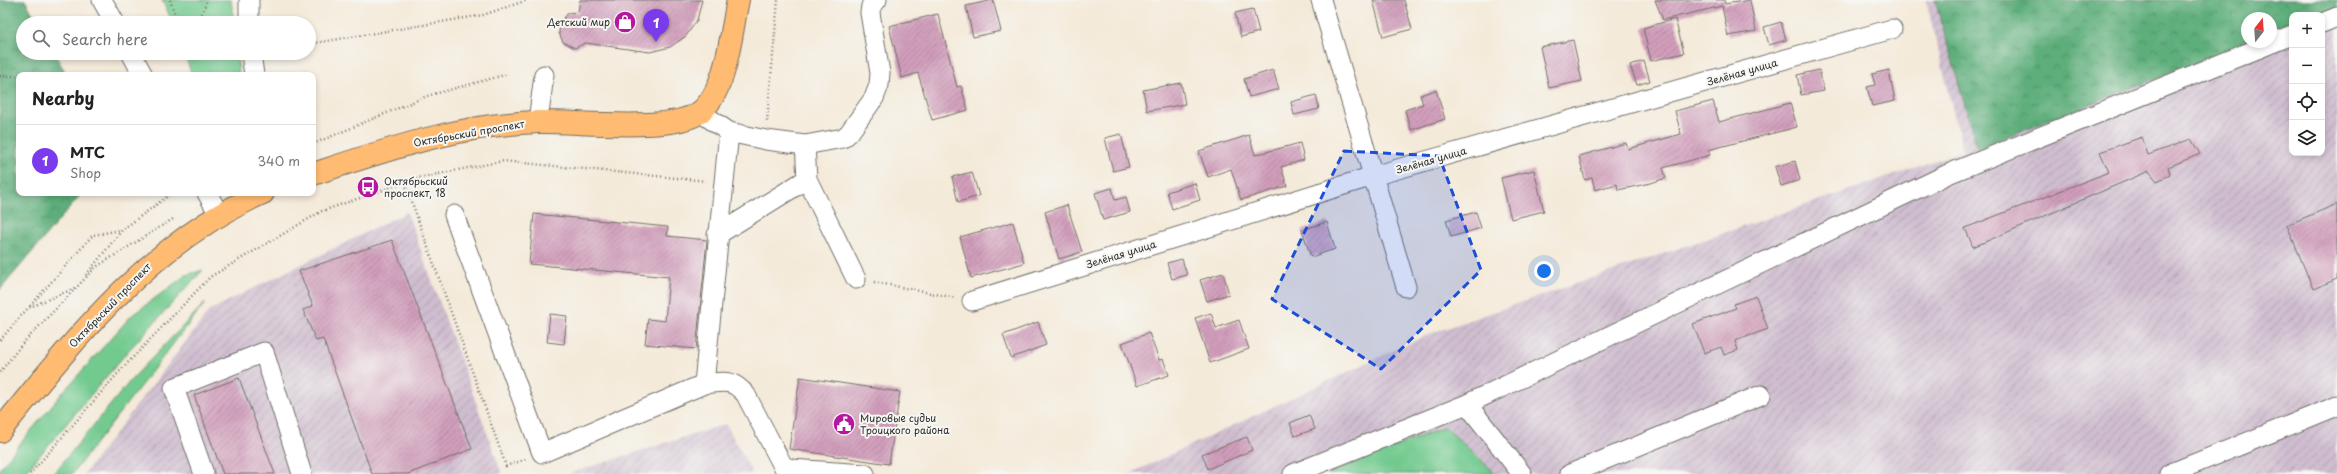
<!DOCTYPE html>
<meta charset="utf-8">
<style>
:root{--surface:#fff;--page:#f6f6f6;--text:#222;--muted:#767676;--line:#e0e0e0;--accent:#7c3aed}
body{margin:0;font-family:"Playpen Sans",sans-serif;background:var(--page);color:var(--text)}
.controls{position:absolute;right:12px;top:12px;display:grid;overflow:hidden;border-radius:8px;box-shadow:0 2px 6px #0003}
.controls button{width:36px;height:36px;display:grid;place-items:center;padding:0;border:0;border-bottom:1px solid var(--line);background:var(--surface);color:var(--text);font:20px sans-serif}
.compass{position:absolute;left:2241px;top:12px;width:36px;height:36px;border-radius:50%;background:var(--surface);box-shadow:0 2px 6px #0003;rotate:17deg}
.you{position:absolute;left:1544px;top:271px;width:14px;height:14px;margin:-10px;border:3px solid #fff;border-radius:50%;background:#1a73e8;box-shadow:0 0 0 6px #1a73e833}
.badge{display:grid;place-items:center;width:26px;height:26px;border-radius:50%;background:var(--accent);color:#fff;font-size:13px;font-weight:700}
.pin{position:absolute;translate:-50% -33px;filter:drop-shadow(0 1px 2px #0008)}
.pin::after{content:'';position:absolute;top:21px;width:14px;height:12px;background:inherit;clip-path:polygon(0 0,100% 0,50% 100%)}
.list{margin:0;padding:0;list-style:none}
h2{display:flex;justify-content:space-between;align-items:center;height:52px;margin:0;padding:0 16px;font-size:17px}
h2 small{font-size:13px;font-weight:400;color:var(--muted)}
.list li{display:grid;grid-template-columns:26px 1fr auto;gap:12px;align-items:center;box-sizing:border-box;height:72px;padding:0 16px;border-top:1px solid var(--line)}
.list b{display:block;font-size:15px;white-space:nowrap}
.list p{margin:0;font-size:13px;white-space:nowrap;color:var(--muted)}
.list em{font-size:13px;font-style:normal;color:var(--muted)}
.icon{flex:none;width:22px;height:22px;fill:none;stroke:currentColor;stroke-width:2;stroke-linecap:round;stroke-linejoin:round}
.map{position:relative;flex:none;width:2337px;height:474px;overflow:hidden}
.search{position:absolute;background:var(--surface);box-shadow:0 2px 6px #0003;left:16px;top:16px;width:300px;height:44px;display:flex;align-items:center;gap:10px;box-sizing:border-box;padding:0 14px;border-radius:22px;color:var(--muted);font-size:15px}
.panel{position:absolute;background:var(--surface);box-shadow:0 2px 6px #0003;left:16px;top:72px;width:300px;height:124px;border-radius:8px}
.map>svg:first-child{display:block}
.industrial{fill:url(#industrial-furrows);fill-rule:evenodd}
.green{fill:#72ca8f;stroke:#4e7a5d}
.forest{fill:url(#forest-crowns);stroke:#446c52}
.building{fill:url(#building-hatch)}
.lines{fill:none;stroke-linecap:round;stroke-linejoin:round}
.minor-casing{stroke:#716e68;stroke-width:21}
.major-casing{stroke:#716e68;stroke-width:24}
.path{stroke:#716e68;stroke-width:2.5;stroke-dasharray:1 3;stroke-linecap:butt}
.minor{stroke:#fff;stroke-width:19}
.major{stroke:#ffbb71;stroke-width:22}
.marked{fill:#1d4ed8;fill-opacity:0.2;stroke:#1d4ed8;stroke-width:3;stroke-dasharray:8 5;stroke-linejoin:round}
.labels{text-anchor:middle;stroke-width:4;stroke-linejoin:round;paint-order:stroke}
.poi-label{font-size:10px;fill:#2b2b2b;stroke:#f6f6f2;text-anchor:start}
.street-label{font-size:10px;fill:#2b2b2b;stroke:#f6f6f2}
</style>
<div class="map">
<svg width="2337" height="474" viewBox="0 0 2337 474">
<defs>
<pattern id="industrial-furrows" width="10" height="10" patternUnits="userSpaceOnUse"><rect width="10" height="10" fill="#cfbdcf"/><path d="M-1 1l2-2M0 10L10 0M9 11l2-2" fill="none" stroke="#a89aa8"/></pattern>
<pattern id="forest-crowns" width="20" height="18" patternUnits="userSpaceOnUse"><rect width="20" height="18" fill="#5dae7a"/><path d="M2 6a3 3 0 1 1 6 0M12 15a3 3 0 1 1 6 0" fill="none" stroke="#4d8e64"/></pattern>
<pattern id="building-hatch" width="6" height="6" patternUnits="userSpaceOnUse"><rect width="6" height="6" fill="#d19ebb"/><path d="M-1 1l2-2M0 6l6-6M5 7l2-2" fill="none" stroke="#aa8198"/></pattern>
</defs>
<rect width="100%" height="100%" fill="#f6f6f2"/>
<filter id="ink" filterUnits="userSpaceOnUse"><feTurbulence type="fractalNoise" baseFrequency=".025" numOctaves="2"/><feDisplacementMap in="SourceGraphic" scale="8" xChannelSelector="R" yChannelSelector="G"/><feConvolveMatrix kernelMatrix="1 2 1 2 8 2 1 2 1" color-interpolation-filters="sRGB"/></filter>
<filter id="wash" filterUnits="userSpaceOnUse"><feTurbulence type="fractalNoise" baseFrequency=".012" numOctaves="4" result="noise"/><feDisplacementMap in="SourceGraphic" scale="16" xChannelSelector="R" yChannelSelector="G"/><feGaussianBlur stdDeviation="0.9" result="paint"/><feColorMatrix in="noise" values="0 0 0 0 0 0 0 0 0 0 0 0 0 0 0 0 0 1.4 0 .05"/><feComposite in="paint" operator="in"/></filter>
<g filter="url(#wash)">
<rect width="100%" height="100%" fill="#f4ead9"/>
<path class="industrial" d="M1926,0h411v474h-1208l300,-140 534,-183zM2292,15h30v138h-30zM2247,18h24v24h-24z
M407,212l95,262h-418l126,-164z
M726,424l27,50h-185l56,-18z"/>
<path class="green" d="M162,0h69l3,23h-61z
M184,53h53l2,22h-47z
M203,270l-74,80 -105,124h-24v-6l63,-76 68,-76 55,-41z
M205,303l-133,171h-19l78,-94z
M1445,427l51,47h-169z"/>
<path class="forest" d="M0,0h25l13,23h-15v30h31l13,22h-48v118h63l-82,97z
M1935,0h402v9l-16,6h-29v11l-21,8v-16h-24v24h4l-274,106z"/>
<g id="blocks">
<path class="building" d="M580,0h122l-5,20 -11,16 -16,11 -20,5 -65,-9 -10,5 -12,-6 -4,-9 1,-10 8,-10 10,-1z
M993,0l8,31 -28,6 -7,-31z
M1373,0h31l8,29 -29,8z
M1655,0h69l1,4 25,-4 6,31 -28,5 -6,-30 -59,14z
M1253,9l6,23 -18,5 -6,-24z
M938,14l19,73 4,-1 7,24 -36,10 -14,-47 -16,5 -13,-52z
M1675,19l9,34 -33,8 -8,-33z
M1781,22l5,18 -17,5 -5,-18z
M1573,40l9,41 -33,7 -9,-41z
M1644,61l6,20 -13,4 -7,-20z
M1273,70l6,19 -30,8 -5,-18z
M1819,70l5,21 -23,4 -4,-20z
M1889,70l6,31 -23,5 -5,-19 8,-2 -3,-11z
M1181,83l4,21 -38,7 -4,-21z
M1436,90l9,29 -34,11 -6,-20 18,-6 -3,-9z
M1316,95l3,14 -25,6 -3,-13z
M1713,101l6,21 71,-19 7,24 -89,23 2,5 -47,13 3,10 -15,5 -33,7 -1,-6 -22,6 -3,-12 -7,2 -6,-24 47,-13 2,6 53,-15 -6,-23z
M1121,134l8,33 -16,4 -8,-33z
M1249,135l6,20 45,-12 4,17 -23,7 6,19 -46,14 -10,-31 -23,8 -9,-26z
M2142,137l6,18 43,-16 9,15 -32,13 2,8 -13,6 -8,-10 -176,76 -8,-19 144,-56 -9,-20z
M1795,161l5,19 -19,6 -6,-19z
M1534,170l10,41 -33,8 -10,-41z
M972,172l7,24 -21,6 -6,-25z
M1195,183l5,17 -28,9 -5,-17z
M1112,188l3,12 11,-3 4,15 -27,8 -8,-27z
M2337,204v75l-24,10 -26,-64z
M1067,205l15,47 -23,7 -14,-47z
M1476,212l5,16 -30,9 -5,-17z
M534,214l134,13 -1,9 40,4 -11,109 -51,-5 3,-25 17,2 4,-44 -140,-13z
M1013,222l11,41 -53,15 -11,-41z
M1327,222l8,27 -24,8 -9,-27z
M392,240l80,209 -64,25h-36l-49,-135 -7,2 -13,-31 10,-4 -14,-35z
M1182,259l5,16 -15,4 -5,-16z
M1223,273l6,21 -22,7 -7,-21z
M1756,296l12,33 -33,12 3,9 -14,5 -3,-8 -17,6 -11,-29 43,-16 -2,-4z
M1211,313l5,15 23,-8 10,29 -39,14 -15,-45z
M550,314l17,2 -3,28 -17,-2z
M1038,322l8,23 -35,13 -8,-23z
M1149,333l10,27 4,-1 6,16 -32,11 -15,-43z
M800,377l100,15 -11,72 -100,-15z
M239,378l36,96h-52l-29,-79z
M1309,415l6,14 -20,7 -5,-13z
M1247,437l5,13 -44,19 -6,-15z"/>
</g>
</g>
<g filter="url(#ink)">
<use href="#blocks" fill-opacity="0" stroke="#716e68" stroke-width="1"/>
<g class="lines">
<g class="minor-casing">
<path id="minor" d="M102,0l13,23
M1321,0l85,287
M249,23v-23
M2322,23l15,-6
M131,53l12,22
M251,53l3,22
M700,112l29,20 37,8 39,5 38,-7 6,-5 25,-35 5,-13 1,-12 -10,-60 1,-7 6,-6
M538,122l6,-47
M729,132l-25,252c19,-2 28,-6 42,11l37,71 8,3 74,5
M805,145l2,34 49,100
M207,193l13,23
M454,215l88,238 162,-69
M717,235l90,-56
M972,301l401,-125 519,-147
M1467,404l55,70
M204,474l-30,-86 90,-36 38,122
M1293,474l174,-70 481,-230 344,-139
M1570,474l191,-79
M2169,474l168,-68"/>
</g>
<g class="major-casing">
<path id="major" d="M313,174c73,-24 148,-50 226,-52 36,-1 134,11 161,-10 27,-21 31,-80 38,-112
M0,431c75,-92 151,-190 263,-238"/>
</g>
<path class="path" d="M170,0l8,23
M190,23l9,-3 8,-20
M309,44l174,-29 45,-15
M219,53l13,7
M0,76h19
M767,121l11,-121
M313,144l114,-48 81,-22
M405,183l101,283 20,-7
M86,275l36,-45 50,-37
M874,282l82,16
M30,306l63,-71 28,-5
M0,340l28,-32 47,-20
M0,372l23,-29 73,-76 77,-48
M30,474l90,-103 90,-94 112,-66 96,-33 85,-17 204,20"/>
<use href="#minor" class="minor"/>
<use href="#major" class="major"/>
</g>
</g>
<path class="marked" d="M1344,151l95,5 42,114 -100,99 -109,-70z"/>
<defs>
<g id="shop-disc" transform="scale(1.15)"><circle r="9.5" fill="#b5179e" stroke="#f6f6f2"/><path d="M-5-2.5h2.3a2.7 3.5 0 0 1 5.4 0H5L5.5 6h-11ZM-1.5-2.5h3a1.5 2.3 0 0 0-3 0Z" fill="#fff"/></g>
<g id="bus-disc" transform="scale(1.15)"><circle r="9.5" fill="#b5179e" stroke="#f6f6f2"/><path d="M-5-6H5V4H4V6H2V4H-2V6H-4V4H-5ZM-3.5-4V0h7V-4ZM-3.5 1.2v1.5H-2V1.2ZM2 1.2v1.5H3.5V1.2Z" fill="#fff"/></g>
<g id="civic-disc" transform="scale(1.15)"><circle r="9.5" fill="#b5179e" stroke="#f6f6f2"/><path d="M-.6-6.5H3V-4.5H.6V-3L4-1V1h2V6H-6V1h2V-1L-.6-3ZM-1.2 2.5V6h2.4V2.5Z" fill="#fff"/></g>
</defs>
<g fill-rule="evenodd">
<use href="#shop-disc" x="625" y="22"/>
<use href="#bus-disc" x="368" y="187"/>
<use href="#civic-disc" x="844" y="424"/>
</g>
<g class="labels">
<g class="poi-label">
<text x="610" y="26" text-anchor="end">Детский мир</text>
<text x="384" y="185">Октябрьский<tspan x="384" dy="12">проспект, 18</tspan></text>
<text x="860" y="422">Мировые судьи<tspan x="860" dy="12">Троицкого района</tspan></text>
</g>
<g class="street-label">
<text transform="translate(1742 72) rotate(-16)" y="4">Зелёная улица</text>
<text transform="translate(469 133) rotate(-10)" y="4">Октябрьский проспект</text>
<text transform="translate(1431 160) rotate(-16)" y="4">Зелёная улица</text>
<text transform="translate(1121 254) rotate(-17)" y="4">Зелёная улица</text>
<text transform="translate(110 305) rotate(-46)" y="4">Октябрьский проспект</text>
</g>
</g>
</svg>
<div class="controls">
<button>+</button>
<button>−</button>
<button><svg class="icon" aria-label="locate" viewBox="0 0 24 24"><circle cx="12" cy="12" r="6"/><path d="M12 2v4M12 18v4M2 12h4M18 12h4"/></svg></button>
<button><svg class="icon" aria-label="layers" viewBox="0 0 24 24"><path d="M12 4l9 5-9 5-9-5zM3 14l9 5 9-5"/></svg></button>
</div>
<svg class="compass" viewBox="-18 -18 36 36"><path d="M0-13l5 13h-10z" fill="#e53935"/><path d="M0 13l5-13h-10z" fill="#767676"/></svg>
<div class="you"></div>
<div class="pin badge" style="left:656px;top:42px">1</div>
<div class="search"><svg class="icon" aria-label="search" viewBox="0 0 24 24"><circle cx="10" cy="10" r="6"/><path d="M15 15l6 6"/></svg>Search here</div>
<section class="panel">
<h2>Nearby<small></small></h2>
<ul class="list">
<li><span class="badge">1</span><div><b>МТС</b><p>Shop</p></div><em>340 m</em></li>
</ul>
</section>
</div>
